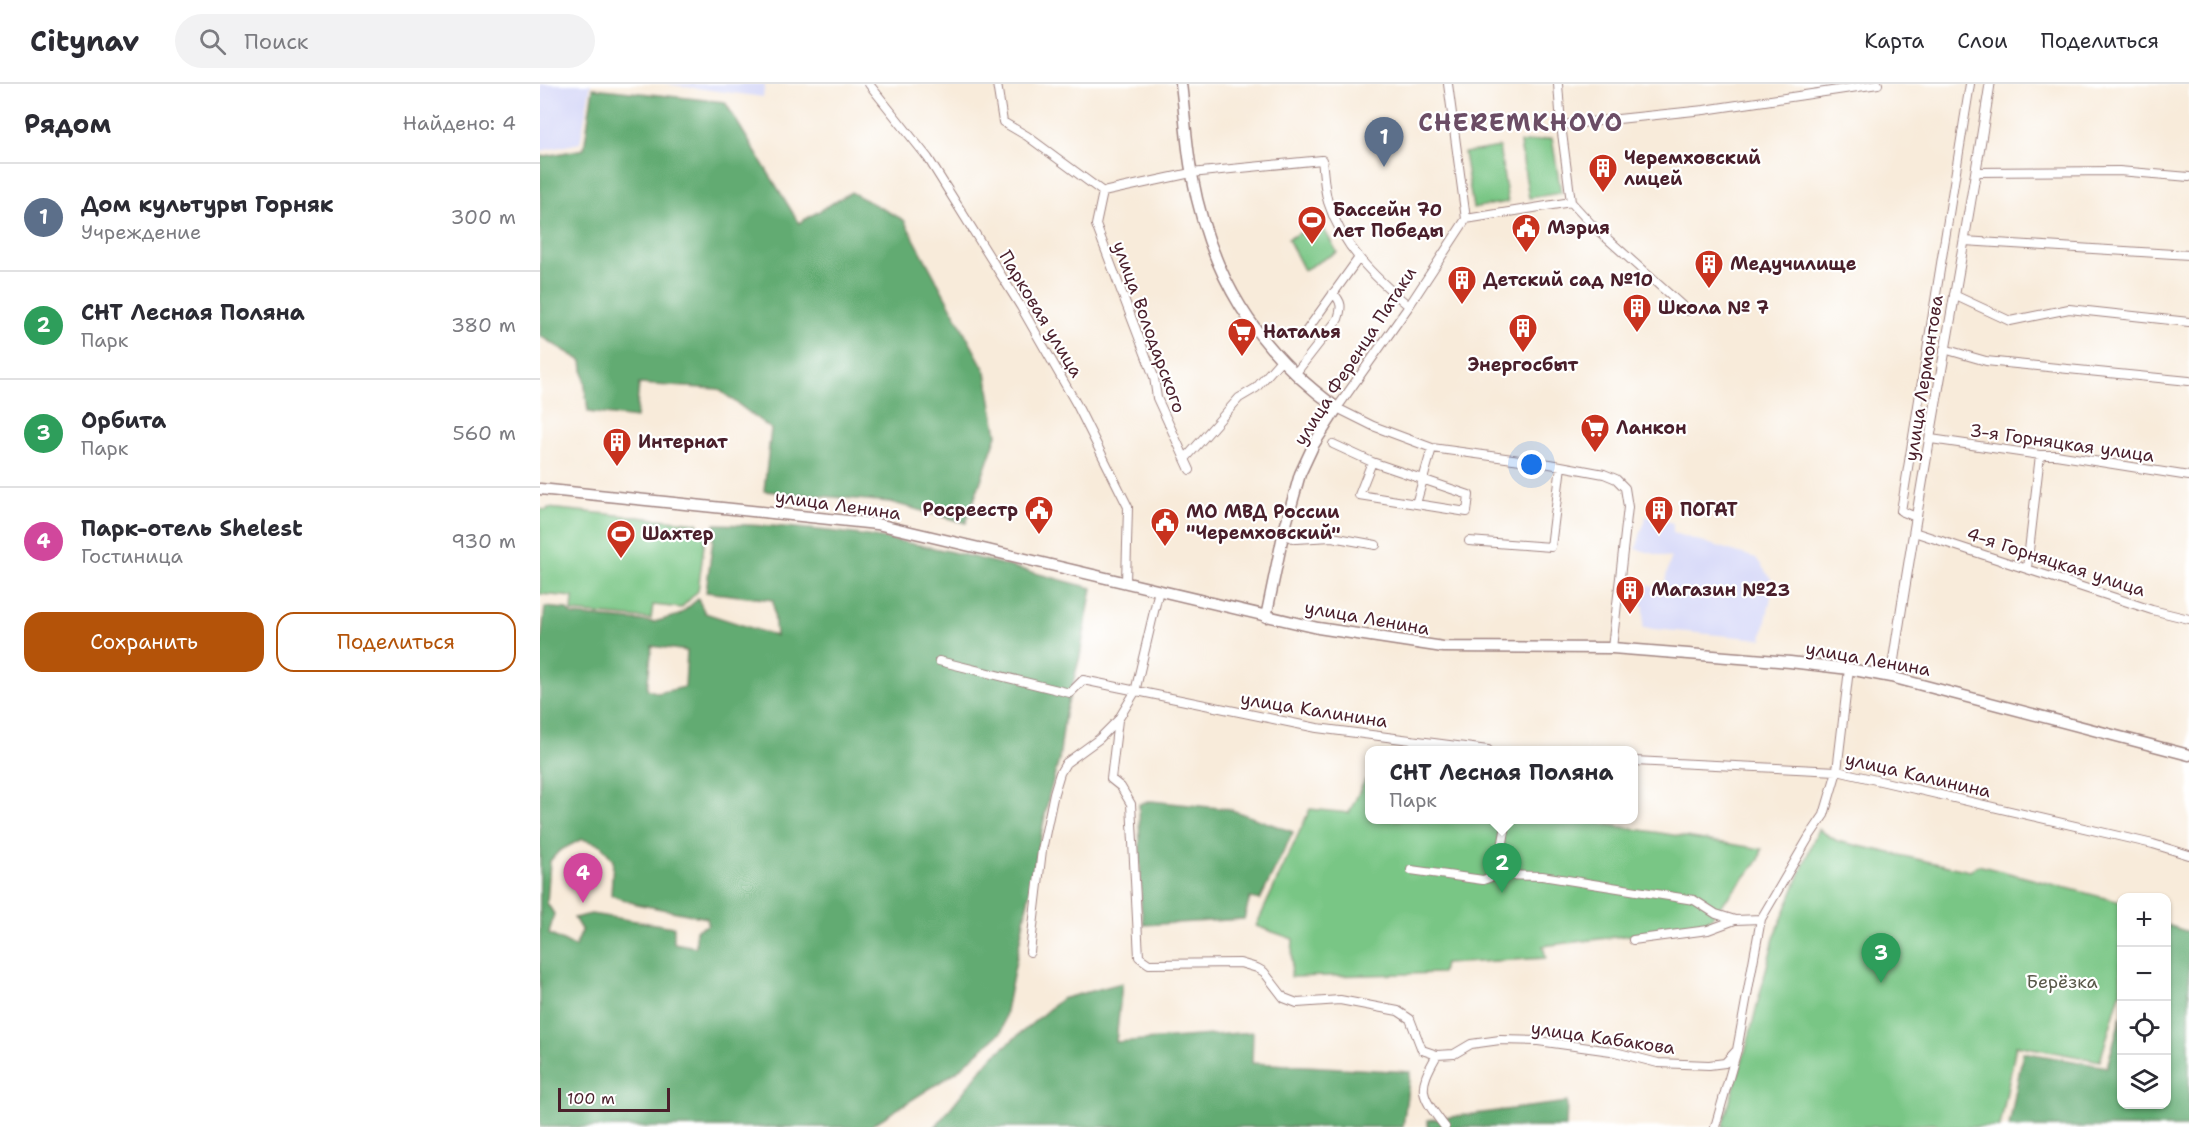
<!DOCTYPE html>
<html lang="ru">
<meta charset="utf-8">
<style>
:root{--surface:#fff;--page:#f2f2f3;--text:#2b2b33;--muted:#7c7c81;--line:#e1e1e2;--accent:#b45309}
body{margin:0;font-family:"Shantell Sans",sans-serif;background:var(--page);color:var(--text)}
.controls{position:absolute;right:18px;bottom:18px;display:grid;overflow:hidden;border-radius:12px;box-shadow:0 2px 4px #0004}
.controls button{width:54px;height:54px;display:grid;place-items:center;padding:0;border:0;border-bottom:2px solid var(--line);background:var(--surface);color:var(--text);font:30px sans-serif}
.scale{position:absolute;left:18px;bottom:15px;width:112px;box-sizing:border-box;padding-left:6px;border:3px solid #4a1f2b;border-top:0;font-size:16px;line-height:21px;white-space:nowrap;color:#4a1f2b;-webkit-text-stroke:4px #fff;paint-order:stroke}
.you{position:absolute;left:992px;top:381px;width:21px;height:21px;margin:-15px;border:4px solid #fff;border-radius:50%;background:#1a73e8;box-shadow:0 0 0 9px #1a73e833}
.badge{display:grid;place-items:center;width:39px;height:39px;border-radius:50%;background:var(--accent);color:#fff;font-size:20px;font-weight:700}
.pin{position:absolute;translate:-50% -50px;filter:drop-shadow(0 2px 3px #0008)}
.pin::after{content:'';position:absolute;top:32px;width:21px;height:18px;background:inherit;clip-path:polygon(0 0,100% 0,50% 100%)}
.popup{position:absolute;left:825px;top:662px;width:273px;height:78px;box-sizing:border-box;display:grid;place-content:center;border-radius:12px;background:var(--surface);filter:drop-shadow(0 2px 4px #0005);font-size:20px;white-space:nowrap;color:var(--muted)}
.popup b{font-size:22px;color:var(--text)}
.popup::after{content:'';position:absolute;left:50%;top:100%;margin-left:-12px;border:12px solid transparent;border-top-color:var(--surface)}
.list{margin:0;padding:0;list-style:none}
h2{display:flex;justify-content:space-between;align-items:center;height:78px;margin:0;padding:0 24px;font-size:26px}
h2 small{font-size:20px;font-weight:400;color:var(--muted)}
.list li{display:grid;grid-template-columns:39px 1fr auto;gap:18px;align-items:center;box-sizing:border-box;height:108px;padding:0 24px;border-top:2px solid var(--line)}
.list b{display:block;font-size:22px;white-space:nowrap}
.list p{margin:0;font-size:20px;white-space:nowrap;color:var(--muted)}
.list em{font-size:20px;font-style:normal;color:var(--muted)}
.actions{display:flex;gap:12px;padding:18px 24px}
.actions a{flex:1;padding:14px 0;border:2px solid var(--accent);border-radius:18px;text-align:center;font-size:21px;color:var(--accent)}
.actions .main{background:var(--accent);color:#fff}
.icon{flex:none;width:33px;height:33px;fill:none;stroke:currentColor;stroke-width:2;stroke-linecap:round;stroke-linejoin:round}
.map{position:relative;flex:none;width:1649px;height:1043px;overflow:hidden}
header{display:flex;align-items:center;gap:36px;box-sizing:border-box;height:84px;padding:0 30px;background:var(--surface);border-bottom:2px solid var(--line)}
header strong{font-size:28px}
nav{display:flex;gap:33px;margin-inline-start:auto;font-size:21px}
.search{width:420px;height:54px;background:var(--page);display:flex;align-items:center;gap:15px;box-sizing:border-box;padding:0 21px;border-radius:33px;color:var(--muted);font-size:22px}
main{display:flex}
aside{flex:1;background:var(--surface)}
.map>svg:first-child{display:block}
.built{fill:#d6d8f8}
.green{fill:#79c685;stroke:#627258;stroke-width:1.5}
.forest{fill:#62ab72;stroke:#56654e;stroke-width:1.5;fill-rule:evenodd}
.lines{fill:none;stroke-linecap:round;stroke-linejoin:round}
.minor-casing{stroke:#a18582;stroke-width:10}
.tertiary-casing{stroke:#a18582;stroke-width:11}
.secondary-casing{stroke:#a18582;stroke-width:13}
.minor{stroke:#fff;stroke-width:8}
.tertiary{stroke:#fff;stroke-width:9}
.secondary{stroke:#fff;stroke-width:10}
.labels{text-anchor:middle;stroke-width:4.5;stroke-linejoin:round;paint-order:stroke}
.poi-label{font-size:18px;font-weight:bold;fill:#4a1f2b;stroke:#fff;text-anchor:start}
.street-label{font-size:18px;fill:#4a1f2b;stroke:#fff}
.park-label{font-size:18px;fill:#5a594a;stroke:#fff}
.district-label{font-size:24px;font-weight:bold;letter-spacing:1.5px;fill:#6b4d65;stroke:#fff}
</style>
<header>
<strong>Citynav</strong>
<div class="search"><svg class="icon" aria-label="search" viewBox="0 0 24 24"><circle cx="10" cy="10" r="6"/><path d="M15 15l6 6"/></svg>Поиск</div>
<nav><a>Карта</a><a>Слои</a><a>Поделиться</a></nav>
</header>
<main>
<aside>
<h2>Рядом<small>Найдено: 4</small></h2>
<ul class="list">
<li><span class="badge" style="background:#5c6f8a">1</span><div><b>Дом культуры Горняк</b><p>Учреждение</p></div><em>300 m</em></li>
<li><span class="badge" style="background:#2e9e5b">2</span><div><b>СНТ Лесная Поляна</b><p>Парк</p></div><em>380 m</em></li>
<li><span class="badge" style="background:#2e9e5b">3</span><div><b>Орбита</b><p>Парк</p></div><em>560 m</em></li>
<li><span class="badge" style="background:#d1479c">4</span><div><b>Парк-отель Shelest</b><p>Гостиница</p></div><em>930 m</em></li>
</ul>
<div class="actions"><a class="main">Сохранить</a><a>Поделиться</a></div>
</aside>
<div class="map">
<svg width="1649" height="1043" viewBox="0 0 1649 1043">
<rect width="100%" height="100%" fill="#fff"/>
<filter id="ink" filterUnits="userSpaceOnUse"><feTurbulence type="fractalNoise" baseFrequency=".0167" numOctaves="2"/><feDisplacementMap in="SourceGraphic" scale="12" xChannelSelector="R" yChannelSelector="G"/><feConvolveMatrix kernelMatrix="1 2 1 2 8 2 1 2 1" color-interpolation-filters="sRGB"/></filter>
<filter id="wash" filterUnits="userSpaceOnUse"><feTurbulence type="fractalNoise" baseFrequency=".008" numOctaves="4" result="noise"/><feDisplacementMap in="SourceGraphic" scale="24" xChannelSelector="R" yChannelSelector="G"/><feGaussianBlur stdDeviation="1.35" result="paint"/><feColorMatrix in="noise" values="0 0 0 0 0 0 0 0 0 0 0 0 0 0 0 0 0 1.4 0 .05"/><feComposite in="paint" operator="in"/></filter>
<g filter="url(#wash)">
<rect width="100%" height="100%" fill="#f8ebda"/>
<path class="built" d="M0,0h51l-11,59 -40,8z
M125,0h100l-2,13z
M1106,432l27,7v10l83,25 18,25 -12,56 -119,-11 1,-22 -18,-3 2,-20 35,5 8,-30 -35,-9z"/>
<path class="green" d="M1012,54l9,55 -32,5 -9,-55z
M959,63l9,55 -35,6 -9,-55z
M780,138l17,30 -33,18 -16,-31z
M8,424l149,15 3,6 6,1 -8,61 -17,17 -28,-3 -2,14 -79,-7 1,-15 -33,-3v-85l7,1z
M825,696l5,1v39h208l184,29 -3,11 -55,66 -161,20 3,12 -102,6 -2,9 -151,4 2,-38 -37,-13 54,-117 39,4z
M1278,745l19,12 133,30 8,-6 143,37v88l-21,71 -84,-16 -16,82h-52l-15,-3 -43,3h-168l25,-82 27,-107z"/>
<path class="forest" d="M53,4l132,14 74,121 52,-31 53,28 82,152 11,63 -31,88 -76,-21 -126,-11 7,-62 -53,-40 -79,-5 -3,34 -48,-6 -6,-51 -42,-25v-179l44,-8z
M175,440c69,1 141,8 209,22 56,11 112,28 168,42l-12,68 -15,58 -6,46 -10,35 -47,236 -46,41 -87,55h-329v-476l5,-44 21,2 6,6 82,7 25,-7 19,-16 7,14 71,23 -3,-36 -67,-8zM112,562l35,5 -2,36 -27,6 -11,-4zM42,755l19,6 12,15 -2,35 25,9 71,14 1,7 -12,5v17l-22,-4v-16l-83,-13 -17,4 8,13 -7,16 -26,-13 5,-20 -7,-11 3,-42 9,-10z
M611,717l78,8 64,23 -33,68 -10,-2 -6,21 -100,6 -3,-19 -2,-102z
M1627,841l22,7v195h-180l14,-75 84,15 14,-51 1,88h44z
M582,899l-6,59 137,-10 -1,31 158,9 -7,55h-468l55,-68 71,-60z
M1027,1018l-1,25h-138v-7z"/>
</g>
<g filter="url(#ink)">
<g class="lines">
<g class="minor-casing">
<path id="minor" d="M329,0l59,74 93,149 56,98 51,102 -2,75
M457,0l6,38 24,14 76,56 88,-19 131,-13c2,14 2,29 6,42 14,44 46,75 81,104
M908,0l18,135 -57,87 -72,102 36,18 59,22 118,16 54,10 12,5 9,9 3,19 -16,141
M1018,0l3,41 10,77
M1021,41l143,-15 174,-26
M1436,88l143,-1 70,6
M563,108l-7,33 58,152 3,21 33,72
M1031,118l21,23 96,86
M926,135l105,-17
M1424,157l225,14
M1414,211l56,26 59,-12 120,13
M762,253l56,-78
M1404,265l42,12 203,20
M755,290l43,-55c4,-12 4,-17 -5,-26
M1391,355l109,16h16l133,21
M793,360l39,18 97,33 -2,17 -108,-17 13,-33
M645,375l54,-61 17,-10 25,-28
M876,420l16,-56
M1376,433l-15,-6 69,-427
M1374,448l238,78 37,9
M743,451l13,4 36,-2 44,8
M929,457l82,6 10,-81
M1487,484l13,-113
M619,506l-24,102 -17,28 -7,59 10,8 10,17 8,153 10,7 91,-1 17,5 7,4 20,26 13,5 43,-3 58,11 12,8 12,31 15,5 17,-1 17,-10 29,-4 38,1 73,10 47,12 51,2 16,-2 12,-13
M399,577l131,32 13,-13 234,48 171,22
M1094,677l203,10 316,73 36,11
M871,786l72,10 14,-5 10,-55
M957,791l45,1 152,24 22,14 19,6
M1093,856l75,-10 27,-10 26,-1
M490,868l12,-102 12,-57 6,-20 6,-10 33,-24 19,-19
M897,971c-21,36 -16,40 8,72
M1175,1043l22,-77 24,-131 48,-82 15,-22 13,-44 12,-102"/>
</g>
<g class="tertiary-casing">
<path id="tertiary" d="M1351,593c29,-199 68,-395 99,-593"/>
</g>
<g class="secondary-casing">
<path id="secondary" d="M641,0c4,30 5,61 11,91 18,99 63,174 145,233l-23,36 -14,30 -17,61 -17,82
M0,405l337,35 441,104 125,19 169,1 178,14 59,7 42,8 298,78"/>
</g>
<use href="#minor" class="minor"/>
<use href="#tertiary" class="tertiary"/>
<use href="#secondary" class="secondary"/>
</g>
</g>
<defs>
<g id="building-pin" transform="scale(1.5)"><path d="M0 17L-7.5 6A9.5 9.5 0 1 1 7.5 6Z" fill="#c8321e" stroke="#fff"/><path d="M-4-6H4V6H1V3H-1V6H-4ZM-2.5-4.3h1.7v1.8h-1.7ZM.8-4.3h1.7v1.8H.8ZM-2.5-1h1.7V.8h-1.7ZM.8-1h1.7V.8H.8Z" fill="#fff"/></g>
<g id="stadium-pin" transform="scale(1.5)"><path d="M0 17L-7.5 6A9.5 9.5 0 1 1 7.5 6Z" fill="#c8321e" stroke="#fff"/><path d="M0-5a6.5 5 0 1 0 0 10a6.5 5 0 1 0 0-10ZM-3.5-1.8h7v3.6h-7Z" fill="#fff"/></g>
<g id="civic-pin" transform="scale(1.5)"><path d="M0 17L-7.5 6A9.5 9.5 0 1 1 7.5 6Z" fill="#c8321e" stroke="#fff"/><path d="M-.6-6.5H3V-4.5H.6V-3L4-1V1h2V6H-6V1h2V-1L-.6-3ZM-1.2 2.5V6h2.4V2.5Z" fill="#fff"/></g>
<g id="supermarket-pin" transform="scale(1.5)"><path d="M0 17L-7.5 6A9.5 9.5 0 1 1 7.5 6Z" fill="#c8321e" stroke="#fff"/><path d="M-6-5.5h2.5l.6 2H6L4.5 2H-2.5L-4.4-4H-6ZM-1.5 3.2a1.3 1.3 0 1 0 .1 0ZM3 3.2a1.3 1.3 0 1 0 .1 0Z" fill="#fff"/></g>
</defs>
<g fill-rule="evenodd">
<use href="#building-pin" x="1063" y="84"/>
<use href="#stadium-pin" x="772" y="136"/>
<use href="#civic-pin" x="986" y="144"/>
<use href="#building-pin" x="1169" y="180"/>
<use href="#building-pin" x="922" y="196"/>
<use href="#building-pin" x="1097" y="224"/>
<use href="#building-pin" x="983" y="244"/>
<use href="#supermarket-pin" x="702" y="248"/>
<use href="#supermarket-pin" x="1055" y="344"/>
<use href="#building-pin" x="77" y="358"/>
<use href="#civic-pin" x="499" y="426"/>
<use href="#building-pin" x="1119" y="426"/>
<use href="#civic-pin" x="625" y="438"/>
<use href="#stadium-pin" x="81" y="450"/>
<use href="#building-pin" x="1090" y="506"/>
</g>
<g class="labels">
<g class="poi-label">
<text x="1084" y="80">Черемховский<tspan x="1084" dy="21">лицей</tspan></text>
<text x="793" y="132">Бассейн 70<tspan x="793" dy="21">лет Победы</tspan></text>
<text x="1007" y="150">Мэрия</text>
<text x="1190" y="186">Медучилище</text>
<text x="943" y="202">Детский сад №10</text>
<text x="1118" y="230">Школа № 7</text>
<text x="723" y="254">Наталья</text>
<text x="983" y="287" text-anchor="middle">Энергосбыт</text>
<text x="1076" y="350">Ланкон</text>
<text x="98" y="364">Интернат</text>
<text x="478" y="432" text-anchor="end">Росреестр</text>
<text x="1140" y="432">ПОГАТ</text>
<text x="646" y="434">МО МВД России<tspan x="646" dy="21">"Черемховский"</tspan></text>
<text x="102" y="456">Шахтер</text>
<text x="1111" y="512">Магазин №23</text>
</g>
<g class="street-label">
<text transform="translate(501 230) rotate(59)" y="6">Парковая улица</text>
<text transform="translate(609 243) rotate(70)" y="6">улица Володарского</text>
<text transform="translate(815 272) rotate(-57)" y="6">улица Ференца Патаки</text>
<text transform="translate(1384 294) rotate(-81)" y="6">улица Лермонтова</text>
<text transform="translate(1522 359) rotate(8)" y="6">3-я Горняцкая улица</text>
<text transform="translate(298 421) rotate(8)" y="6">улица Ленина</text>
<text transform="translate(1516 478) rotate(18)" y="6">4-я Горняцкая улица</text>
<text transform="translate(827 534) rotate(10)" y="6">улица Ленина</text>
<text transform="translate(1328 575) rotate(10)" y="6">улица Ленина</text>
<text transform="translate(774 626) rotate(9)" y="6">улица Калинина</text>
<text transform="translate(1378 691) rotate(13)" y="6">улица Калинина</text>
<text transform="translate(1063 954) rotate(8)" y="6">улица Кабакова</text>
</g>
<g class="park-label">
<text x="1522" y="904">Берёзка</text>
</g>
<g class="district-label">
<text x="981" y="47">CHEREMKHOVO</text>
</g>
</g>
</svg>
<div class="controls">
<button>+</button>
<button>−</button>
<button><svg class="icon" aria-label="locate" viewBox="0 0 24 24"><circle cx="12" cy="12" r="6"/><path d="M12 2v4M12 18v4M2 12h4M18 12h4"/></svg></button>
<button><svg class="icon" aria-label="layers" viewBox="0 0 24 24"><path d="M12 4l9 5-9 5-9-5zM3 14l9 5 9-5"/></svg></button>
</div>
<div class="scale">100 m</div>
<div class="you"></div>
<div class="pin badge" style="left:844px;top:83px;background:#5c6f8a">1</div>
<div class="pin badge" style="left:962px;top:809px;background:#2e9e5b">2</div>
<div class="popup"><b>СНТ Лесная Поляна</b>Парк</div>
<div class="pin badge" style="left:1341px;top:899px;background:#2e9e5b">3</div>
<div class="pin badge" style="left:43px;top:819px;background:#d1479c">4</div>
</div>
</main>
